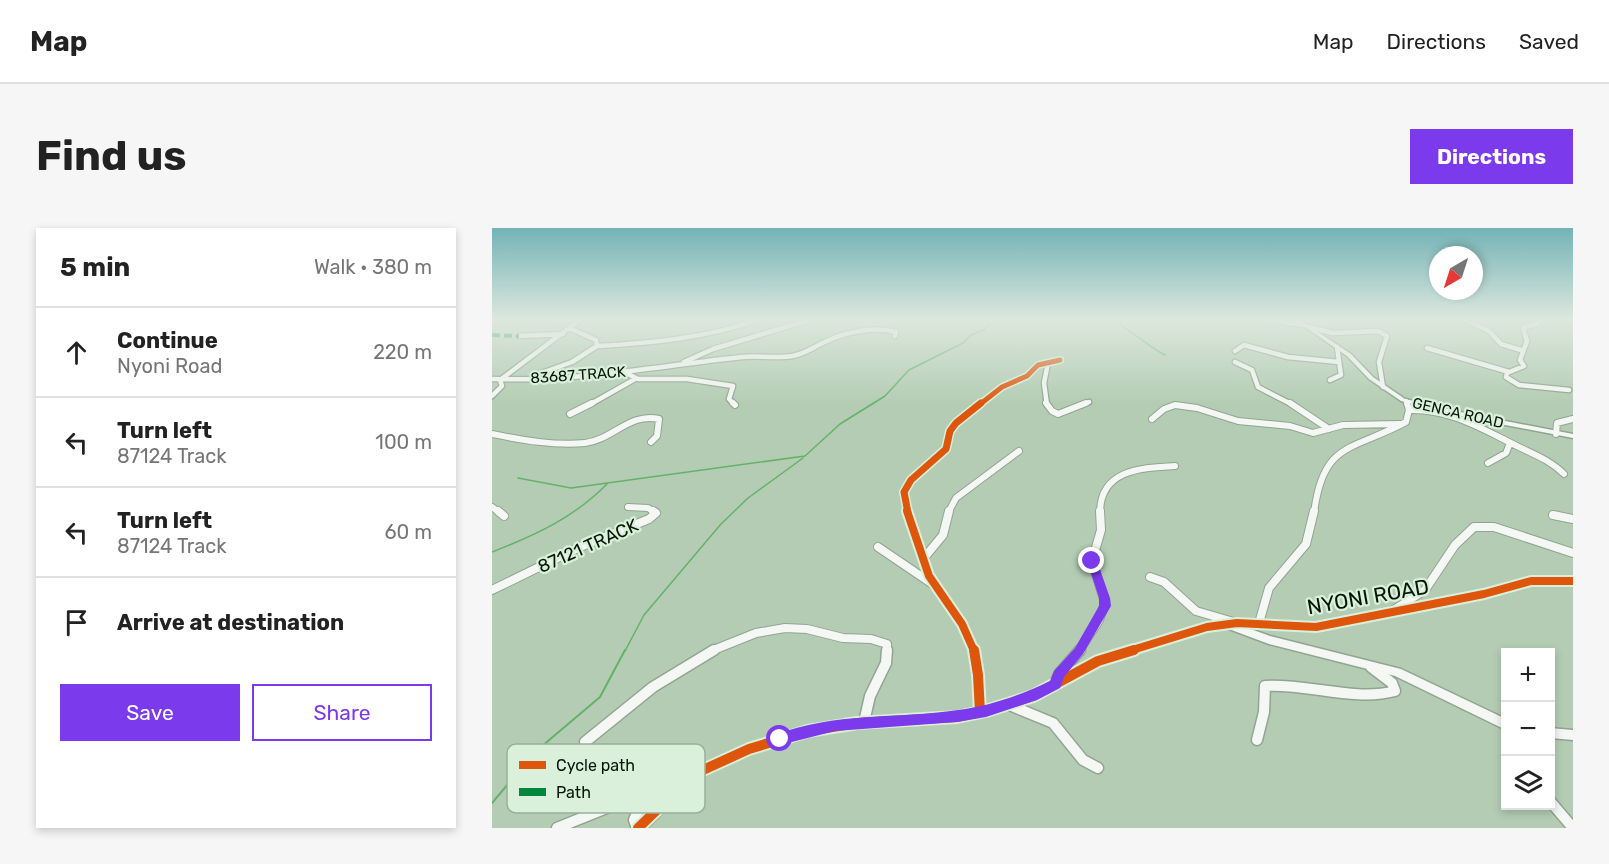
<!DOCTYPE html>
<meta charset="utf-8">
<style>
:root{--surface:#fff;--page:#f6f6f6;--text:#222;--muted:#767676;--line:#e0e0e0;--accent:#7c3aed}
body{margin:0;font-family:Rubik,sans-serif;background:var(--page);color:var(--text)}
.controls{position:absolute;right:18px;bottom:18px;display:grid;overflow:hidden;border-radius:0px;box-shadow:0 3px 9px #0003}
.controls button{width:54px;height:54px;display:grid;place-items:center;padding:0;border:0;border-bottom:2px solid var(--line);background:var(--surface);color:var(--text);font:30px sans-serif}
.compass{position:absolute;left:937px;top:18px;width:54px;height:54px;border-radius:50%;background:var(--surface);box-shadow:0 3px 9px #0003;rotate:219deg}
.stop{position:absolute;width:18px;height:18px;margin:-14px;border:4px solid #7c3aed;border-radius:50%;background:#fff}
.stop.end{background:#7c3aed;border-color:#fff;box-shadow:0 2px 6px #0008}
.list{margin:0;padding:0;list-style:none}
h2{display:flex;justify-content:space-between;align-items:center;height:78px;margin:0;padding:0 24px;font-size:26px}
h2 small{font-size:20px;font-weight:400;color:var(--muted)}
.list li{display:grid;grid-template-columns:39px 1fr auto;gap:18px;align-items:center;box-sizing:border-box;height:90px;padding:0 24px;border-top:2px solid var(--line)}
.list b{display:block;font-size:22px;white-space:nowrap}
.list p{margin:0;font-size:20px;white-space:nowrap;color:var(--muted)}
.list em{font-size:20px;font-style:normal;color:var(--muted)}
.actions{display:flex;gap:12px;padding:18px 24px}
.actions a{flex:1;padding:14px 0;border:2px solid var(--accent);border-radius:0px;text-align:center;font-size:21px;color:var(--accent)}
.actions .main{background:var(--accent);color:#fff}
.icon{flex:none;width:33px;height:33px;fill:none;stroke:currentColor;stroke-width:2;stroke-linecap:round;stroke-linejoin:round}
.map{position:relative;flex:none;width:1081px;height:600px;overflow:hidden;border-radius:0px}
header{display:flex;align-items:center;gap:36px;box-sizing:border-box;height:84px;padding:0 30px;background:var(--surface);border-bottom:2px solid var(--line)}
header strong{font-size:28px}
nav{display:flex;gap:33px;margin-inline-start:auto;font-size:21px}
.intro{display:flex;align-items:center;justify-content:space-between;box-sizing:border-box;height:144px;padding:0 36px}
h1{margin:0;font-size:42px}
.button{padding:15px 27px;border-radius:0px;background:var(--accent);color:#fff;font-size:21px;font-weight:700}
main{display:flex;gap:36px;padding:0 36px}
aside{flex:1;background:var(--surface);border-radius:0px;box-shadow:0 3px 9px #0003}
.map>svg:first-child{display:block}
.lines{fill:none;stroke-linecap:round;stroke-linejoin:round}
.stream-far1{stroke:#64b26a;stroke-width:1.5}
.stream{stroke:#64b26a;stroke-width:2}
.minor-far3-casing{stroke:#91a491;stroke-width:7}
.minor-far2-casing{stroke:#91a491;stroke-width:8}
.minor-far1-casing{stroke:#91a491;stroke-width:10}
.minor-casing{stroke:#91a491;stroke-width:13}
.tertiary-casing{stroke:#91a491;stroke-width:3}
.minor-far3{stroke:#f4f7f4;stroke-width:4.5}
.minor-far2{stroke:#f4f7f4;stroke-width:6}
.minor-far1{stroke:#f4f7f4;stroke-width:8}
.minor{stroke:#f4f7f4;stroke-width:10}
.tertiary{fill:#f4f7f4;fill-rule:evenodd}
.quiet{stroke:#00873e;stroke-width:4;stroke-dasharray:8 4;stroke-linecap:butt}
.cycleway-far3-casing{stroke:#daf0da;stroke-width:8}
.cycleway-far2-casing{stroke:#daf0da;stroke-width:10}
.cycleway-far1-casing{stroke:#daf0da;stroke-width:12}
.cycleway-casing{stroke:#daf0da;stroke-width:14}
.cycleway-far3{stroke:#dd560c;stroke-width:5}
.cycleway-far2{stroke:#dd560c;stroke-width:7}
.cycleway-far1{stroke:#dd560c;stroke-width:8}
.cycleway{stroke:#dd560c;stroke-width:10}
.route{fill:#7c3aed}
.labels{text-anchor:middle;stroke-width:4.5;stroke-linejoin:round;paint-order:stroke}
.far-street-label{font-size:15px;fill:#061607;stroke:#daf0da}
.street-label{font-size:18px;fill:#061607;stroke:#daf0da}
.near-street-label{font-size:21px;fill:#061607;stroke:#daf0da}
.key{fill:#daf0da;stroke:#9aaf9b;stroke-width:1.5}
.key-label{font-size:16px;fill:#061607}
</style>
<header>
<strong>Map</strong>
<nav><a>Map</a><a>Directions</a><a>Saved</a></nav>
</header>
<div class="intro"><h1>Find us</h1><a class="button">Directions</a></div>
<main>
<aside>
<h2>5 min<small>Walk · 380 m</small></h2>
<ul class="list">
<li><svg class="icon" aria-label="ahead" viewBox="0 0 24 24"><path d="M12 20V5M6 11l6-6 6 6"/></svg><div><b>Continue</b><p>Nyoni Road</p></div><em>220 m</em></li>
<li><svg class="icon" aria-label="left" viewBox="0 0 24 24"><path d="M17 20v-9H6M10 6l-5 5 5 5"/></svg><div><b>Turn left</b><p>87124 Track</p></div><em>100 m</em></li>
<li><svg class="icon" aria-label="left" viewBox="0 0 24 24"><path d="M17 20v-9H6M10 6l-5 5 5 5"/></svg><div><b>Turn left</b><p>87124 Track</p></div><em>60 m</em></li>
<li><svg class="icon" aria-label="arrive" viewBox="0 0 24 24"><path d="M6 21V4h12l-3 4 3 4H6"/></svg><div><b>Arrive at destination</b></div></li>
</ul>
<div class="actions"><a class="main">Save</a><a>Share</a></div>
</aside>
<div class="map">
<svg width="1081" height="600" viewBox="0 0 1081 600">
<rect width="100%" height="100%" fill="#b4ccb4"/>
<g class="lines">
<path class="stream-far1" d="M621,92c19,11 33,25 52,35
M26,250l53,10 234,-32 35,-32 45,-28 24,-26 54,-27 8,-8 13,-5 8,-10
M0,324c44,-17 83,-35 116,-69
M133,423l19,-36 77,-91 27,-26 55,-40"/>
<path class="stream" d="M0,575l43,-51 65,-55 25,-47"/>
<g class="minor-far3-casing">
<path id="minor-far3" d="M59,92h27
M775,92l38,5
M974,92l23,11 12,13 20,6
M1048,92l-3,4 -14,4 4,13 -7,19 4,6 -17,7 -1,4 13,8 50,5
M817,99l24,6 45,-2 9,5 -8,26 4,25
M27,108l44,-2
M105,118c54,-3 109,-8 160,-26
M935,120l82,24
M743,123l9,-6 44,12 51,5
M192,134l29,-13 96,-29
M743,134l17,8 6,17 35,18
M134,145l12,6h49l46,7 -4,13 6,6
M44,147l36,-13 25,-16 -1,-6 -27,-12 11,-8
M0,151c85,3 166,-13 250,-22 16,-2 33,2 50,-1 13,-2 21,-9 33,-14 19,-10 50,-16 71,-10l-1,4
M8,152l69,-52
M838,152l11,-5 -4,-28
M0,168l10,-10 -2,-6
M914,173l1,4
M97,177l46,-26
M487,177l23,-18 25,-11 11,-11 22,-5
M555,177l-3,-22 4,-20
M590,177l7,-3"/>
</g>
<g class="minor-far2-casing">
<path id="minor-far2" d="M241,175l2,2
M554,175l6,8 6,3 28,-11
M798,175l39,26
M917,182c39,-1 68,16 102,33 19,10 38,16 53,31
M78,186l22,-11
M660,191l12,-10 11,-4 22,3 41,13 52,5 23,7 30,-8 57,-1
M0,206c30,6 63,12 93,9 27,-3 45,-31 74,-24l-2,17 -6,6
M1064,206l1,-11 16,-4
M996,235l18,-10 4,-10
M0,279l8,6
M136,279l20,1 8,5
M416,285l-4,-21 7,-12 35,-31 4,-18 6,-8 25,-20
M456,285l8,-15 63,-47
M608,285c0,-44 42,-45 75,-47
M822,285c9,-72 38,-62 92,-91l3,-12 -2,-7"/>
</g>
<g class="minor-far1-casing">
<path id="minor-far1" d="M6,283l6,5
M415,283l22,65 33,48 12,27
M1061,287l20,4
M386,319l56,38
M432,330l19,-23 6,-24
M658,349l14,5 32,29 41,12
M0,362l88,-43 69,-28 7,-6 -3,-2
M900,383l33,-21 30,-45 19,-18h20l79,26
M767,395l10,-35 37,-44 8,-33
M219,423l45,-18 29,-5 22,1 36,9 28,1 16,5v7
M587,423l20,-31 6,-17 -13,-42 9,-31 -1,-19"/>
</g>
<g class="minor-casing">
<path id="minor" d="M482,422l4,25 2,37
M563,456l5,-11 20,-23
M515,476l46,19 30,37 15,8
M372,494l6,-26 16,-33 1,-13
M765,512l7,-28 1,-26c42,-3 89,16 130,5l-3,-8 -21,-16
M93,514l68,-55 61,-37
M1058,573l23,27
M65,600l72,-29 12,-2 1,4 -8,19 3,8"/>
</g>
<g class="tertiary-casing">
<path id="tertiary" d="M803,92h5l51,34 22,23 32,22 64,15 104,20v4l-104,-20 -68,-17 -32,-22 -22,-23z
M1039,350h42v6h-42l-47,13 -168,34 -71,-4 25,9 131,33 105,50v11l-111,-54 -126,-32 -43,-16 -19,3 -106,33 -64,35 -51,17 -29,6 -100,6 -49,8 -57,18 -44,20 -15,10 -45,44h-16l2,-5 51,-47 15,-10 50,-22 59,-18 49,-8 100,-6 29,-6 44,-14 64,-34 113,-35 30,-4 79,4 168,-32z
M1058,500l23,2v10l-23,-2z"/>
</g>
<use href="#minor-far3" class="minor-far3"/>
<use href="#minor-far2" class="minor-far2"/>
<use href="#minor-far1" class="minor-far1"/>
<use href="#minor" class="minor"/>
<use href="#tertiary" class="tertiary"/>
<path class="quiet" d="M0,107l27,1"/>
<g class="cycleway-far3-casing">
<path id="cycleway-far3" d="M487,177l23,-18 25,-11 11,-11 22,-5"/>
</g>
<g class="cycleway-far2-casing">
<path id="cycleway-far2" d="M416,285l-4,-21 7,-12 35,-31 4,-18 6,-8 25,-20"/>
</g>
<g class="cycleway-far1-casing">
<path id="cycleway-far1" d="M415,283l22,65 33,48 12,27
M637,423l78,-24 30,-4 79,4 168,-33 47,-13h42"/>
</g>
<g class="cycleway-casing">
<path id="cycleway" d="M482,422l4,25 2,37
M146,600l50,-48 15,-10 46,-21 59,-18 49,-8 100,-6 29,-6 47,-15 65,-35 36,-11"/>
</g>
<use href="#cycleway-far3" class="cycleway-far3"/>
<use href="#cycleway-far2" class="cycleway-far2"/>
<use href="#cycleway-far1" class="cycleway-far1"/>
<use href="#cycleway" class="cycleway"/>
</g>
<linearGradient id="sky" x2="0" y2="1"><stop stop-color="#73b3b6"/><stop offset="0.52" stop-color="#dde8dd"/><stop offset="1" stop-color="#dde8dd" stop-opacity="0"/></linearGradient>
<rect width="1081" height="176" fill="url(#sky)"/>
<path class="route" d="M600,330l5,3 13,37 1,8 -28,48 -19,23 -4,11 -23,12 -51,17 -29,5 -122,9 -55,14 -5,-2v-8c59,-23 122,-16 183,-25 32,-4 63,-15 92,-29l4,-10 21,-23 24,-42v-8l-12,-37z"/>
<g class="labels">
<g class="far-street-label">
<text transform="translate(86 147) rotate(-4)" y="5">83687 TRACK</text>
<text transform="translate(966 185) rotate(13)" y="5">GENCA ROAD</text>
</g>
<g class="street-label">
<text transform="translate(96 318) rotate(-24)" y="6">87121 TRACK</text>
</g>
<g class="near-street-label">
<text transform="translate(876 369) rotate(-10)" y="7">NYONI ROAD</text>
</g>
</g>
<rect x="15" y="516" width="198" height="69" rx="9" class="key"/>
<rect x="27" y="533" width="27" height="8" fill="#dd560c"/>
<rect x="27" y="560" width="27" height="8" fill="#00873e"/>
<g class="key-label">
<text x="64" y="543">Cycle path</text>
<text x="64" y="570">Path</text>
</g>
</svg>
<div class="controls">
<button>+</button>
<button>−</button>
<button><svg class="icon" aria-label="layers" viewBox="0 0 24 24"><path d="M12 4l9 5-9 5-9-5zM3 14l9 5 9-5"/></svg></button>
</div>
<svg class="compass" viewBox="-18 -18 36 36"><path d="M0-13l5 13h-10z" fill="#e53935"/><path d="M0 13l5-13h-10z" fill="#767676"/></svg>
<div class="stop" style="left:288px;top:511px"></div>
<div class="stop end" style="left:600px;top:333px"></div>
</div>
</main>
